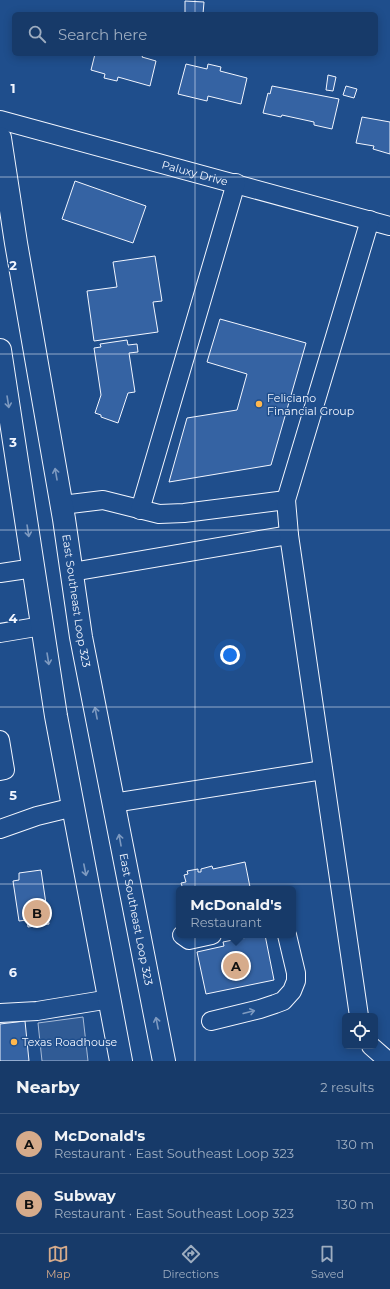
<!DOCTYPE html>
<meta charset="utf-8">
<style>
:root{--surface:#173a69;--page:#244571;--text:#f1f3f6;--muted:#9eadc0;--line:#36547d;--accent:#d6ab8b}
body{margin:0;font-family:Montserrat,sans-serif;background:var(--page);color:var(--text)}
.controls{position:absolute;right:12px;bottom:12px;display:grid;overflow:hidden;border-radius:6px;box-shadow:0 2px 10px #0003}
.controls button{width:36px;height:36px;display:grid;place-items:center;padding:0;border:0;border-bottom:1px solid var(--line);background:var(--surface);color:var(--text);font:20px sans-serif}
.you{position:absolute;left:230px;top:655px;width:14px;height:14px;margin:-10px;border:3px solid #fff;border-radius:50%;background:#1a73e8;box-shadow:0 0 0 6px #1a73e833}
.badge{display:grid;place-items:center;width:26px;height:26px;border-radius:50%;background:var(--accent);color:#111;font-size:13px;font-weight:700}
.pin{position:absolute;translate:-50% -50%;border:2px solid #fff;box-shadow:0 1px 4px #0006}
.popup{position:absolute;left:176px;top:886px;width:120px;height:52px;box-sizing:border-box;display:grid;place-content:center;border-radius:6px;background:var(--surface);filter:drop-shadow(0 1px 3px #0005);font-size:13px;white-space:nowrap;color:var(--muted)}
.popup b{font-size:15px;color:var(--text)}
.popup::after{content:'';position:absolute;left:50%;top:100%;margin-left:-8px;border:8px solid transparent;border-top-color:var(--surface)}
.list{margin:0;padding:0;list-style:none}
h2{display:flex;justify-content:space-between;align-items:center;height:52px;margin:0;padding:0 16px;font-size:17px}
h2 small{font-size:13px;font-weight:400;color:var(--muted)}
.list li{display:grid;grid-template-columns:26px 1fr auto;gap:12px;align-items:center;box-sizing:border-box;height:60px;padding:0 16px;border-top:1px solid var(--line)}
.list b{display:block;font-size:15px;white-space:nowrap}
.list p{margin:0;font-size:13px;white-space:nowrap;color:var(--muted)}
.list em{font-size:13px;font-style:normal;color:var(--muted)}
.icon{flex:none;width:22px;height:22px;fill:none;stroke:currentColor;stroke-width:2;stroke-linecap:round;stroke-linejoin:round}
.map{position:relative;flex:none;width:390px;height:1061px;overflow:hidden}
.search{position:absolute;background:var(--surface);box-shadow:0 2px 10px #0003;left:12px;right:12px;top:12px;height:44px;display:flex;align-items:center;gap:10px;box-sizing:border-box;padding:0 14px;border-radius:6px;color:var(--muted);font-size:15px}
.sheet{height:172px;background:var(--surface)}
nav{display:flex;justify-content:space-around;align-items:center;box-sizing:border-box;height:56px;border-top:1px solid var(--line);background:var(--surface);font-size:11px;color:var(--muted)}
nav a{display:grid;justify-items:center;gap:2px}
nav .on{color:var(--accent)}
.map>svg:first-child{display:block}
.parking{fill:#305b95;stroke:#a8bbd7}
.building{fill:#3563a3;stroke:#f2f6ff}
.lines{fill:none;stroke-linecap:round;stroke-linejoin:round}
.minor-casing{stroke:#f2f6ff;stroke-width:20}
.highway-casing{stroke:#f2f6ff;stroke-width:24}
.minor{stroke:#1f4e8c;stroke-width:18}
.highway{stroke:#1f4e8c;stroke-width:22}
.oneway{stroke:#7e9ac0}
.grid{fill:none;stroke:#f2f6ff;stroke-width:1;stroke-opacity:0.55}
.poi-dot{fill:#ffb74d;stroke:#1f4e8c;stroke-width:1.5}
.labels{text-anchor:middle;stroke-width:3;stroke-linejoin:round;paint-order:stroke}
.street-label{font-size:11px;fill:#f2f6ff;stroke:#1f4e8c}
.poi-label{font-size:11px;fill:#f2f6ff;stroke:#1f4e8c;text-anchor:start}
.grid-label{font-size:13px;text-anchor:middle;font-weight:bold;fill:#f2f6ff;stroke:#1f4e8c;stroke-width:3;stroke-linejoin:round;paint-order:stroke}
</style>
<div class="map">
<svg width="390" height="1061" viewBox="0 0 390 1061">
<rect width="100%" height="100%" fill="#1f4e8c"/>
<path class="parking" d="M83,1017l5,44h-46l-4,-38z"/>
<path class="building" d="M185,1l19,1 -1,12h-18z
M95,54h43l5,1 -1,2 14,4 -6,25 -32,-9 -1,4 -13,-3 1,-4 -14,-4z
M186,64l21,5 1,-5 13,3 -1,4 27,7 -6,26 -33,-8 -1,5 -29,-7z
M328,75l8,2 -3,14 -7,-1z
M272,86l67,13 -7,30 -18,-4v-3l-32,-7 -1,2 -18,-4 5,-20 2,1z
M346,86l11,3 -3,9 -11,-3z
M362,117l28,5v32l-17,-5 1,-3 -18,-3z
M75,181l71,25 -13,37 -71,-24z
M155,256l7,45 -9,1 5,30 -64,9 -7,-50 30,-4 -4,-25z
M220,319l86,24 -35,122 -102,17 18,-64 50,-8 10,-36 -40,-12z
M127,340l1,5 9,-1 1,8 -9,1 6,39 -7,1 -10,30 -17,-6v-2l-6,-2 6,-18 -7,-47 7,-1 -1,-3z
M245,862l5,25 -10,2h-57l-2,-6 5,-1 -2,-7 4,-1 -1,-3 11,-2v3h3v-3l11,-3 1,3z
M41,870l8,54 -21,3 -1,-7 -8,1 -6,-40 6,-1v-7z
M257,935h8l9,45 -68,14 -9,-42 27,-6 -1,-4z
M25,1021l4,40h-29v-37z"/>
<g class="lines">
<g class="minor-casing">
<g id="minor">
<path id="s1" d="M0,120l390,106"/>
<path d="M62,505l41,-5 56,14 25,-1 102,-13"/>
<path d="M140,510l96,-327"/>
<path d="M72,572l217,-37"/>
<path d="M0,573l34,-5"/>
<path d="M0,633l42,-7"/>
<path d="M0,740l5,30 -5,1"/>
<path d="M113,803l210,-33"/>
<path d="M0,829l37,-13 37,-9"/>
<path d="M182,935l7,5 23,-5"/>
<path d="M0,1013l37,-2 73,-12"/>
<path d="M359,1016l-70,-481 -3,-35 84,-280"/>
<path d="M211,1021l49,-12 15,-5 8,-3 9,-10 4,-10v-8l-9,-38"/>
<path d="M371,1046l16,14h3"/>
</g>
</g>
<g class="highway-casing">
<g id="highway">
<path id="s2" d="M0,138l16,105 48,276 17,118 83,424"/>
<path d="M0,350l56,366 65,345"/>
</g>
</g>
<use href="#minor" class="minor"/>
<use href="#highway" class="highway"/>
</g>
<defs><path id="oneway-shaft" d="M-6 0H5M1.5-3L5.5 0L1.5 3" fill="none" stroke-width="1.6" stroke-linecap="round" stroke-linejoin="round"/></defs>
<g class="oneway">
<use href="#oneway-shaft" transform="translate(8 402) rotate(81)"/>
<use href="#oneway-shaft" transform="translate(56 474) rotate(-100)"/>
<use href="#oneway-shaft" transform="translate(28 531) rotate(81)"/>
<use href="#oneway-shaft" transform="translate(48 659) rotate(81)"/>
<use href="#oneway-shaft" transform="translate(96 713) rotate(-101)"/>
<use href="#oneway-shaft" transform="translate(120 840) rotate(-100)"/>
<use href="#oneway-shaft" transform="translate(85 870) rotate(79)"/>
<use href="#oneway-shaft" transform="translate(249 1012) rotate(-14)"/>
<use href="#oneway-shaft" transform="translate(157 1023) rotate(-101)"/>
</g>
<path class="grid" d="M195,0v14M195,54v1007M0,177h390M0,354h390M0,530h390M0,707h390M0,884h390"/>
<g class="poi-dot">
<circle cx="259" cy="404" r="4"/>
<circle cx="14" cy="1042" r="4"/>
</g>
<g class="labels">
<g class="street-label">
<text dy="4" stroke="none"><textPath href="#s1" startOffset="202">Paluxy Drive</textPath></text>
<text dy="4" stroke="none"><textPath href="#s2" startOffset="469">East Southeast Loop 323</textPath></text>
<text dy="4" stroke="none"><textPath href="#s2" startOffset="793">East Southeast Loop 323</textPath></text>
</g>
<g class="poi-label">
<text x="267" y="402">Feliciano<tspan x="267" dy="13">Financial Group</tspan></text>
<text x="22" y="1046">Texas Roadhouse</text>
</g>
</g>
<g class="grid-label">
<text x="13" y="93">1</text>
<text x="13" y="270">2</text>
<text x="13" y="447">3</text>
<text x="13" y="623">4</text>
<text x="13" y="800">5</text>
<text x="13" y="977">6</text>
</g>
</svg>
<div class="controls">
<button><svg class="icon" aria-label="locate" viewBox="0 0 24 24"><circle cx="12" cy="12" r="6"/><path d="M12 2v4M12 18v4M2 12h4M18 12h4"/></svg></button>
</div>
<div class="you"></div>
<div class="pin badge" style="left:236px;top:966px">A</div>
<div class="popup"><b>McDonald's</b>Restaurant</div>
<div class="pin badge" style="left:37px;top:913px">B</div>
<div class="search"><svg class="icon" aria-label="search" viewBox="0 0 24 24"><circle cx="10" cy="10" r="6"/><path d="M15 15l6 6"/></svg>Search here</div>
</div>
<section class="sheet">
<h2>Nearby<small>2 results</small></h2>
<ul class="list">
<li><span class="badge">A</span><div><b>McDonald's</b><p>Restaurant · East Southeast Loop 323</p></div><em>130 m</em></li>
<li><span class="badge">B</span><div><b>Subway</b><p>Restaurant · East Southeast Loop 323</p></div><em>130 m</em></li>
</ul>
</section>
<nav>
<a class="on"><svg class="icon" aria-label="map" viewBox="0 0 24 24"><path d="M3 6l6-2 6 2 6-2v14l-6 2-6-2-6 2zM9 4v14M15 6v14"/></svg>Map</a>
<a><svg class="icon" aria-label="directions" viewBox="0 0 24 24"><path d="M12 3l9 9-9 9-9-9zM9 14v-3h6M13 9l2 2-2 2"/></svg>Directions</a>
<a><svg class="icon" aria-label="saved" viewBox="0 0 24 24"><path d="M7 4h10v16l-5-4-5 4z"/></svg>Saved</a>
</nav>
